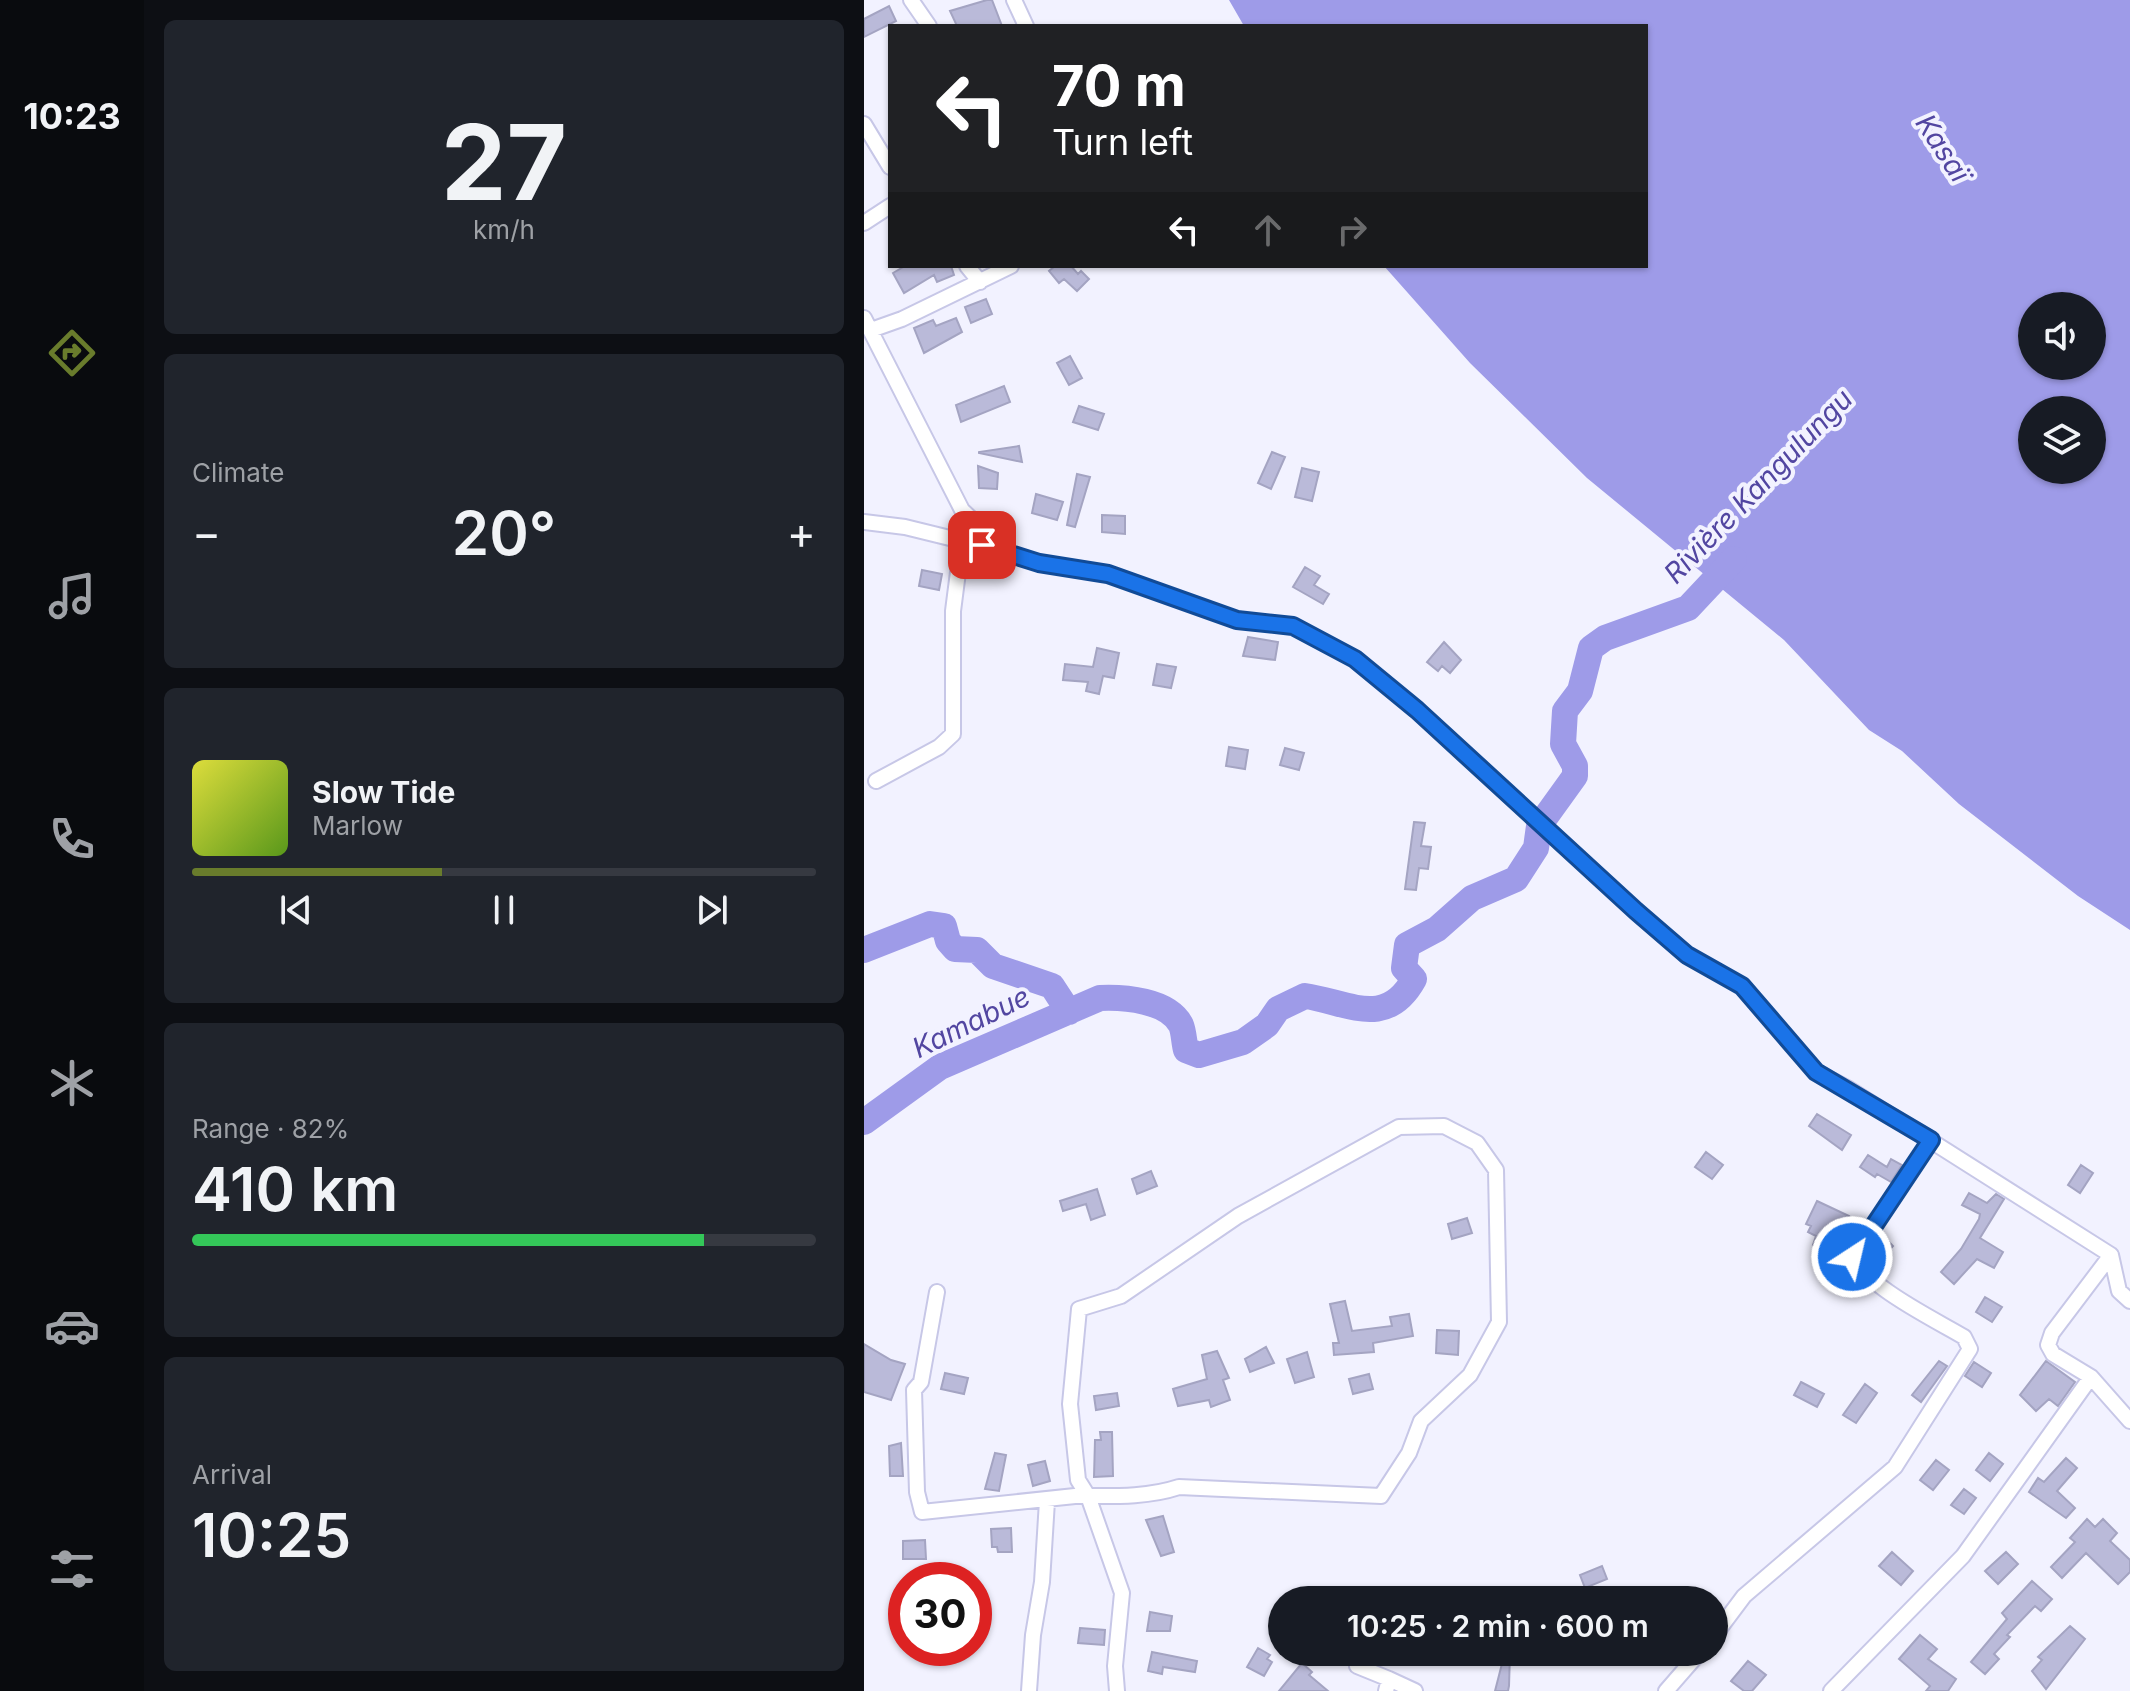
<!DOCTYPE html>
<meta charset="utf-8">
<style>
body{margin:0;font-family:Inter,sans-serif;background:#20242c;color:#f1f3f6;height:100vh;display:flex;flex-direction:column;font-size:30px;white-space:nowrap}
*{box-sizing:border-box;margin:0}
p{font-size:26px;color:#9ea1a6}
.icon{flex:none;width:44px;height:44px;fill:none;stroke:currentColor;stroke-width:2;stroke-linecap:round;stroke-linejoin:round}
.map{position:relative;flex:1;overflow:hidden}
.panel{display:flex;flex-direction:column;gap:20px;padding:20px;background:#0d0f14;width:720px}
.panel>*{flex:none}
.guide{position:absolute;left:24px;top:24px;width:760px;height:244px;border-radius:0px;box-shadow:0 2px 6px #0004;background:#202124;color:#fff;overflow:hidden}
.tools{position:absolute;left:1154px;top:292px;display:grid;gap:16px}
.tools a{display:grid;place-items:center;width:88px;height:88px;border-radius:50%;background:#171b24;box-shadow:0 2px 6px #0004;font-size:40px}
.speed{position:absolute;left:24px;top:1562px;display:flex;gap:16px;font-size:40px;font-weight:700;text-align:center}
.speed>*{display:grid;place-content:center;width:104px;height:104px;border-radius:50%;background:#171b24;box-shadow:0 2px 6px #0004;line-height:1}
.speed .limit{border:12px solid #d22;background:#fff;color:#111}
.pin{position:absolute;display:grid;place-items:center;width:68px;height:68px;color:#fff;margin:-34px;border-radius:16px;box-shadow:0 4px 12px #0006}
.me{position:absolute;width:88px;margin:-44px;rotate:35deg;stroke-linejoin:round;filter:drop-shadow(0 0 6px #0008)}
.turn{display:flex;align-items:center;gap:28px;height:168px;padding:0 32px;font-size:36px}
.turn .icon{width:104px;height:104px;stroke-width:2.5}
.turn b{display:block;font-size:56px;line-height:68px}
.lanes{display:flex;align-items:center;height:76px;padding:0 32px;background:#0003;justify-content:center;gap:40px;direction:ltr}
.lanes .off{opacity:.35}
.big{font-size:60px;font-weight:600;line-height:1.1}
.panel .widget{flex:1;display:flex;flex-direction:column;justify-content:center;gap:12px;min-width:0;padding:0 28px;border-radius:12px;background:#20242c}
.panel .dial{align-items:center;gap:0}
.dial b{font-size:104px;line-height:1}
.song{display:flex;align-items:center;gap:24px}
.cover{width:96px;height:96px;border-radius:12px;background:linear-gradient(135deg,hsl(60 70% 55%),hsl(90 70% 35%))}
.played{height:8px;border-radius:4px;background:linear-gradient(90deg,#697c2c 40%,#363941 40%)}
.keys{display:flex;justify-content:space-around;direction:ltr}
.heat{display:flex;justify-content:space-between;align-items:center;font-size:44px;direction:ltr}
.charge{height:12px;border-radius:6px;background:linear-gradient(90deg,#34c759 82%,#363941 0)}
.trip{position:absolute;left:404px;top:1586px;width:460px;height:80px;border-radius:40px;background:#171b24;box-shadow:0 2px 6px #0004;font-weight:600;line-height:80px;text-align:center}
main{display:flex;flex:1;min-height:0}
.dock{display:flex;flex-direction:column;width:144px;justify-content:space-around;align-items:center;background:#090b0e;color:#9ea1a6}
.dock .icon{width:56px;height:56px}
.dock .active{color:#697c2c}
.dock b{font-size:36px;color:#f1f3f6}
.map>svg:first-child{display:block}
</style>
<main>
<nav class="dock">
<b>10:23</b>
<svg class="icon active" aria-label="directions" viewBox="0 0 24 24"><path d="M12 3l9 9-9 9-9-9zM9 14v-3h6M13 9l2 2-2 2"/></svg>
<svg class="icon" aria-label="music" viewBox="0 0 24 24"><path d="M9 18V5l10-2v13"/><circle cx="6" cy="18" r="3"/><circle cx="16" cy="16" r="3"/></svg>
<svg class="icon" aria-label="phone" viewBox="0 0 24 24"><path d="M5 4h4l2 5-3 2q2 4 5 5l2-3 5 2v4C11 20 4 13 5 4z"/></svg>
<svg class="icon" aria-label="climate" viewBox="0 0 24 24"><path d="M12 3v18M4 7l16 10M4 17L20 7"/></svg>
<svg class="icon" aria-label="car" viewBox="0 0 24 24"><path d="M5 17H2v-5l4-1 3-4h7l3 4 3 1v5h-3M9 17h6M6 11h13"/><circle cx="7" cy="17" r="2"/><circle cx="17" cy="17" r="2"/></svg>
<svg class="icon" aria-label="filters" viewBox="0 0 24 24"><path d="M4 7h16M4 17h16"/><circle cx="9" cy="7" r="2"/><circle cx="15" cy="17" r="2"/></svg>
</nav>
<section class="panel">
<div class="widget dial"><b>27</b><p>km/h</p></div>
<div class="widget"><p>Climate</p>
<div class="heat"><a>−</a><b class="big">20°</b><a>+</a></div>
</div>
<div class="widget">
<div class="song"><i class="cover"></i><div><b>Slow Tide</b><p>Marlow</p></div></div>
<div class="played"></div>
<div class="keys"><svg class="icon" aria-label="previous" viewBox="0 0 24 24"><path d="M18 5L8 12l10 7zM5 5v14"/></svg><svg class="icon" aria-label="pause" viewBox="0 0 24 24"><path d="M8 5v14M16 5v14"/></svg><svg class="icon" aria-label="next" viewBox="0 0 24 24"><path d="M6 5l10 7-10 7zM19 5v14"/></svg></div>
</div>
<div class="widget"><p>Range · 82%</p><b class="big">410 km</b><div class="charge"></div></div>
<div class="widget"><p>Arrival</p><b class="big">10:25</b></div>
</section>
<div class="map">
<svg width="1266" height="1691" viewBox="0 0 1266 1691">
<rect width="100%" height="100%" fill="#f2f2ff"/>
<!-- water -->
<path fill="#9e9be8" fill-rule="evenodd" d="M 365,0 L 1266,0 L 1266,930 L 1214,896 L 1095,804 L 1038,751 L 1005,730 L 920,640 L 723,478 L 606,363 L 520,266 L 782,266 L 782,26 L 380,26 ZM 1168,306 L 1228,306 L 1228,366 L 1168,366 ZM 1168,410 L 1228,410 L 1228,470 L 1168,470 Z"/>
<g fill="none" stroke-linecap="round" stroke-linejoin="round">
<!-- river -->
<path stroke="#9e9be8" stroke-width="26" d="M 0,950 L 66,924 L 80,926 L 84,941 L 91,949 L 113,950 L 129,966 L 188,986 L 205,1012
M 0,1122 L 76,1067 L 236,998 C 260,997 304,1000 317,1025 C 320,1032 320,1043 322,1050 L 335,1055 L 379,1042 L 403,1025 L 414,1009 L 441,996 C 483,1002 522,1030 550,979 L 540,968 L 543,945 L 573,929 L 608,898 L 652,879 L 672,848 L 675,826 L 711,776 L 711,766 L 699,744 L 701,711 L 716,691 L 727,648 L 741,638 L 824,608 L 870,559"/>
</g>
<!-- building -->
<path fill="#babad9" stroke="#a4a4c2" stroke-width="2" d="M 123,0 L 128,0 L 138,26 L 93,26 L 86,11 Z
M 25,6 L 32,21 L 0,37 L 0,19 Z
M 41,266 L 87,266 L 90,275 L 73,282 L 70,275 L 40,293 L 29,273 Z
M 191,266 L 207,266 L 214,274 L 217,271 L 225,279 L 213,291 L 200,279 L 195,283 L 185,271 Z
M 122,299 L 128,314 L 107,323 L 101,307 Z
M 92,318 L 98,332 L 60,353 L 50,328 L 69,320 L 72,326 Z
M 206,356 L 218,378 L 205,385 L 193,363 Z
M 140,386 L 146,402 L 97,422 L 92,405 Z
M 215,406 L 240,414 L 234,430 L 209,422 Z
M 155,446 L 158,462 L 115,453 L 115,452 Z
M 408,452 L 421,457 L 407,489 L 394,483 Z
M 114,466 L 134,473 L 133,489 L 115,488 Z
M 438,468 L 455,472 L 448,501 L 431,497 Z
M 213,474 L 226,477 L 211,527 L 203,525 Z
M 172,494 L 199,502 L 193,520 L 168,513 Z
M 238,515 L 261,516 L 261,534 L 238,532 Z
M 441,567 L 456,576 L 450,585 L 465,594 L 459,604 L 429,587 Z
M 58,570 L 78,574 L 75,590 L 55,586 Z
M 384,637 L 414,642 L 411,660 L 379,656 Z
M 580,642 L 597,660 L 586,673 L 578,666 L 574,671 L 563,662 Z
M 233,648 L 255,653 L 250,678 L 239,676 L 235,694 L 222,691 L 224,682 L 199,680 L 201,664 L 229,667 Z
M 293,664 L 312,667 L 307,688 L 289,685 Z
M 365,747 L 384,750 L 381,769 L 362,766 Z
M 421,748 L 440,753 L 435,770 L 416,765 Z
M 550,822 L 561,823 L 557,846 L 567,847 L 564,869 L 555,868 L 552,890 L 541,889 Z
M 953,1114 L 987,1135 L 978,1150 L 945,1126 Z
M 842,1152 L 859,1165 L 848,1179 L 831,1167 Z
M 1004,1155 L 1023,1167 L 1027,1159 L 1038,1165 L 1027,1182 L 1013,1174 L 1011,1177 L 996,1167 Z
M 1217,1165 L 1229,1173 L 1216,1193 L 1204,1185 Z
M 287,1171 L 293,1186 L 273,1194 L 268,1179 Z
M 233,1189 L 241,1215 L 227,1220 L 222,1204 L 199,1211 L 196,1201 Z
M 1105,1193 L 1123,1203 L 1132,1194 L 1140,1199 L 1116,1238 L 1139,1252 L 1130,1268 L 1113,1259 L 1090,1284 L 1077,1272 L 1097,1249 L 1115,1219 L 1116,1214 L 1098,1205 Z
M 953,1201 L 985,1216 L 967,1253 L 949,1245 L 952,1236 L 944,1232 L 947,1226 L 942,1224 Z
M 603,1218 L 608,1233 L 588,1239 L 584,1224 Z
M 1017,1234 L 1029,1246 L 1016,1261 L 1004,1250 Z
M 1121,1297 L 1138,1307 L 1128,1322 L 1112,1312 Z
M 481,1301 L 488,1331 L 528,1326 L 526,1317 L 545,1314 L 549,1336 L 509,1343 L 510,1352 L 470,1355 L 469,1343 L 475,1343 L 466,1304 Z
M 573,1330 L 595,1331 L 594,1355 L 572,1353 Z
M 0,1344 L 27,1360 L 41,1364 L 27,1400 L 0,1392 Z
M 402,1347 L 410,1363 L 386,1372 L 381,1359 Z
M 353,1351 L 365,1378 L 359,1380 L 366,1400 L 347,1407 L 345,1400 L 314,1406 L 309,1389 L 343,1379 L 338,1355 Z
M 443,1352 L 450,1377 L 431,1383 L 423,1359 Z
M 1075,1361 L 1083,1366 L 1057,1402 L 1048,1395 Z
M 1182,1361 L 1211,1382 L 1194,1406 L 1185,1399 L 1172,1411 L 1156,1395 Z
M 1110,1362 L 1127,1373 L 1118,1387 L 1101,1376 Z
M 81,1373 L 104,1378 L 100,1394 L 77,1389 Z
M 505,1374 L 509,1389 L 489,1394 L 485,1379 Z
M 937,1382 L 960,1394 L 953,1407 L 930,1395 Z
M 1001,1384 L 1013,1393 L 992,1423 L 979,1415 Z
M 253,1393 L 255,1406 L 232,1410 L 230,1396 Z
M 236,1432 L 248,1432 L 249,1476 L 230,1477 L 231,1440 L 237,1440 Z
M 37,1443 L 39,1476 L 26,1476 L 25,1446 Z
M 131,1453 L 142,1455 L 135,1491 L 121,1489 Z
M 1125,1453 L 1139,1464 L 1126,1481 L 1112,1470 Z
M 1202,1458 L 1213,1468 L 1193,1491 L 1211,1508 L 1202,1518 L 1165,1492 L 1174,1478 L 1180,1482 Z
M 1072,1460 L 1085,1470 L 1069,1490 L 1056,1480 Z
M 181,1461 L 186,1481 L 169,1486 L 164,1465 Z
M 1100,1489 L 1112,1498 L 1100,1514 L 1087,1505 Z
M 299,1516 L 310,1552 L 297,1556 L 282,1520 Z
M 1223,1519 L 1231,1527 L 1239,1519 L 1253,1533 L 1246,1541 L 1266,1560 L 1266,1572 L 1254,1584 L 1222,1553 L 1198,1578 L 1187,1567 L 1211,1542 L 1206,1538 Z
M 147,1528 L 148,1552 L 134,1552 L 133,1547 L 128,1547 L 127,1529 Z
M 61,1540 L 62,1559 L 39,1559 L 39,1541 Z
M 1028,1552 L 1049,1571 L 1037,1585 L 1015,1566 Z
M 1142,1552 L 1154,1564 L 1134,1584 L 1121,1571 Z
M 738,1566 L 743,1579 L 721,1588 L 716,1575 Z
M 1168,1581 L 1188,1599 L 1177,1611 L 1171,1606 L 1143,1635 L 1146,1637 L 1130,1654 L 1135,1659 L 1121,1674 L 1107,1662 L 1143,1619 L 1138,1613 Z
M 286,1612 L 308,1616 L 306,1631 L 283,1631 Z
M 1206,1626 L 1221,1639 L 1182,1689 L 1168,1671 L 1178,1660 L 1174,1657 Z
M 216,1628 L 241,1630 L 240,1645 L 214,1643 Z
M 1056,1635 L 1073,1649 L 1064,1659 L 1092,1679 L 1084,1691 L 1062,1691 L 1066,1686 L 1035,1659 Z
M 394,1648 L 406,1655 L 403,1659 L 408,1662 L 400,1676 L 383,1667 Z
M 288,1652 L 333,1661 L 331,1672 L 299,1667 L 298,1674 L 284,1671 Z
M 641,1652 L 646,1653 L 645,1686 L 644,1691 L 631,1691 Z
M 884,1661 L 902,1675 L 888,1691 L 880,1691 L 867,1681 Z
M 438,1663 L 448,1672 L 445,1675 L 464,1691 L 415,1691 Z"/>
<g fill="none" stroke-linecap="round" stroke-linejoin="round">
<defs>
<path id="minor" d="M 47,0 L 65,26
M 150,0 L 162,26
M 0,124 L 26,167
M 0,223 L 26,206
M 103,266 L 116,282
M 0,318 L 98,510 L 120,531
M 7,330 L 38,319 L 147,266
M 0,522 L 41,527 L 98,541 L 120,531
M 120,531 L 118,545 L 175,563 L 244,574 L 373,620 L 429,626 L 491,659 L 553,710 L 772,911 L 823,955 L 878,986 L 952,1072 L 985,1089 L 1247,1255 L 1255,1291 L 1266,1301
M 12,781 L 75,747 L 89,734 L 89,611 L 98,541
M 1247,1255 L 1188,1333 L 1184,1345 L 1189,1354 L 1227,1377 L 1266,1421
M 73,1292 L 57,1382 L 50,1390 L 53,1492 L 58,1512 L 211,1496 C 246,1496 282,1498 315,1487 L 517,1496 L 545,1453 L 557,1421 L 606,1375 L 635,1322 L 632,1170 L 613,1143 L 580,1126 L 535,1127 L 374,1216 L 257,1296 L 215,1309 L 206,1404 L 214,1480 L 224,1496 L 258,1593 L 251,1666 L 253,1691
M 850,1636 L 880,1596 L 1031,1467 L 1106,1349 L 1100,1337 C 1074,1321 987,1280 988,1248 L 999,1242 L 1067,1140
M 493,1666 L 525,1679 L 522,1691
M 525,1679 L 551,1691
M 165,1691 L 169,1635 L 178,1582 L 183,1501
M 802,1691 L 836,1652
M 967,1691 L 1099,1556 L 1227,1377"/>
</defs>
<!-- minor casing -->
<use href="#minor" stroke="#c7c7e7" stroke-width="18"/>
<!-- minor -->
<use href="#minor" stroke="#fff" stroke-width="14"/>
</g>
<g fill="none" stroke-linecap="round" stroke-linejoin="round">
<defs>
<path id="route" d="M 118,545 L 175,563 L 244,574 L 373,620 L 429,626 L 491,659 L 553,710 L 772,911 L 823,955 L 878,986 L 952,1072 L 1067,1140 L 999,1242 L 988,1248 L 988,1257"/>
</defs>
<!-- route casing -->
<use href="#route" stroke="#114b97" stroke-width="20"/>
<!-- route -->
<use href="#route" stroke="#1a73e8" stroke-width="14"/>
</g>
<g text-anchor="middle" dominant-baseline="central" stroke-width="8" stroke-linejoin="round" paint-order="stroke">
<!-- water labels -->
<g font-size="28" font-style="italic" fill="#5246a1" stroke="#f2f2ff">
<text transform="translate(1079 148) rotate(57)">Kasaï</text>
<text transform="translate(894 486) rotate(-46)">Rivière Kangulungu</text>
<text transform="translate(107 1022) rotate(-26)">Kamabue</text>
</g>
</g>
</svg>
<div class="tools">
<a><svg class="icon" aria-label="sound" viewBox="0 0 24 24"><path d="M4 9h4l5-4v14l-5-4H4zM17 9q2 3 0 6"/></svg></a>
<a><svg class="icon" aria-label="layers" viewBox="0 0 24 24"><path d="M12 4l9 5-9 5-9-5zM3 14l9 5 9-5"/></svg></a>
</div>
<div class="speed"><div class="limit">30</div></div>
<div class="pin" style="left:118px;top:545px;background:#d93025"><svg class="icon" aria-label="arrive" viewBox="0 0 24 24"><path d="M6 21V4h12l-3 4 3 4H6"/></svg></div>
<svg class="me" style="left:988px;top:1257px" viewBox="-20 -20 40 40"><circle r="17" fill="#1a73e8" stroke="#fff" stroke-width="3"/><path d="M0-11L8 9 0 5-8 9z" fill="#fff"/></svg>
<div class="trip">10:25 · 2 min · 600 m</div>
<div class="guide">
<div class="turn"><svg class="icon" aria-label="left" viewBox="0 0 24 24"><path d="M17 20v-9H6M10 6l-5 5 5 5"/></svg><div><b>70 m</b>Turn left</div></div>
<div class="lanes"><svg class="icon" aria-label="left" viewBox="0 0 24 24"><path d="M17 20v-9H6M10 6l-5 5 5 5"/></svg><svg class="icon off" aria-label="ahead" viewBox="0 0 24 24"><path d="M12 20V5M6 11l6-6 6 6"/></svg><svg class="icon off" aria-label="right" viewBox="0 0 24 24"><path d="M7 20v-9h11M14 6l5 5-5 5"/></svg></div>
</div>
</div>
</main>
